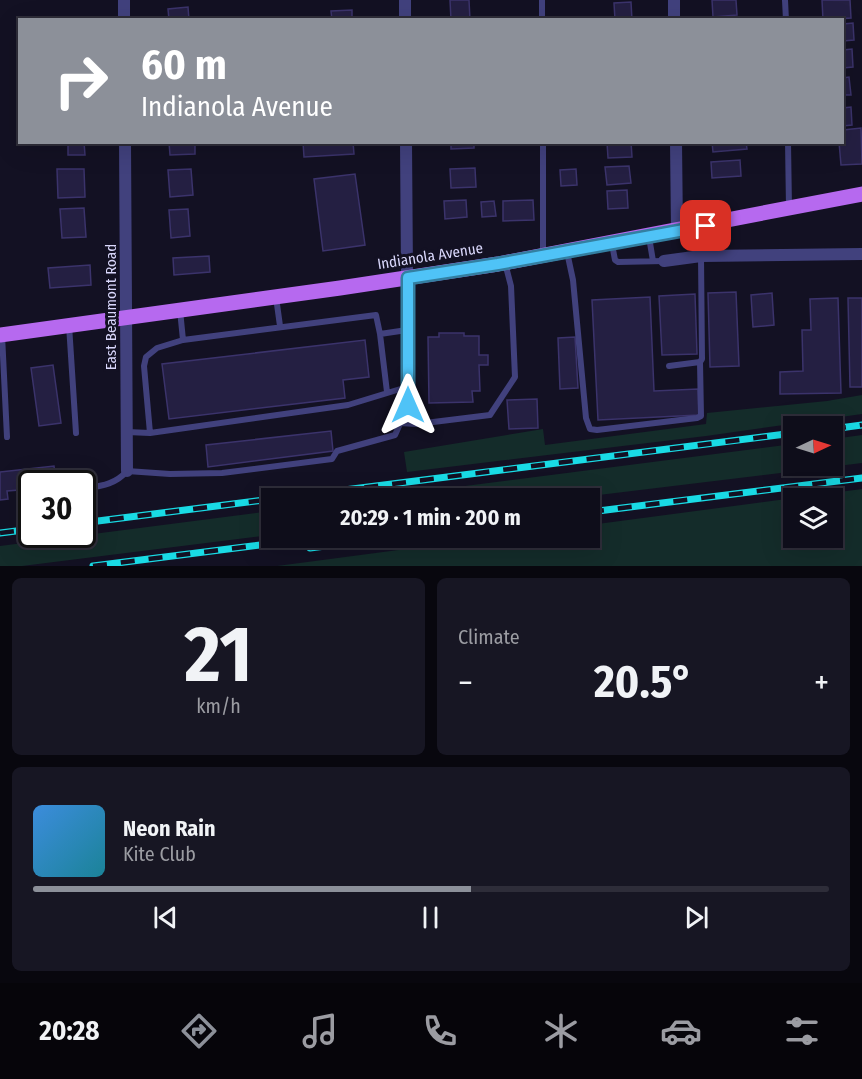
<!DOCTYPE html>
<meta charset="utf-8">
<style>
body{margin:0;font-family:"Fira Sans Condensed",sans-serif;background:#171623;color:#f1f3f6;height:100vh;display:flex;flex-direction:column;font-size:22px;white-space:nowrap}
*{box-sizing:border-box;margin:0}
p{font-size:20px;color:#9b9ca2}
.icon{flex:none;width:33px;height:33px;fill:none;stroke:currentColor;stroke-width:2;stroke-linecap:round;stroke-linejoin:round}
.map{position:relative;height:566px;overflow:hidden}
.sheet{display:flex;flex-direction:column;gap:12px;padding:12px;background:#08070e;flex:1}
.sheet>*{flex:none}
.top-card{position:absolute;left:18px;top:18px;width:826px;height:126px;border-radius:0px;box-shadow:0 6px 24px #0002,0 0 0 2px #2e2d39;background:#8c9099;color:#fff;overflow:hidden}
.needle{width:39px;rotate:86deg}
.buttons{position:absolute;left:783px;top:416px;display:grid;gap:12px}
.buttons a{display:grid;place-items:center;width:60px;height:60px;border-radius:0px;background:#0e0d1a;box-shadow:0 6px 24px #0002,0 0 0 2px #2e2d39;font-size:30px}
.speed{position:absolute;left:18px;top:470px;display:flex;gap:12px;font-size:30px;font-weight:700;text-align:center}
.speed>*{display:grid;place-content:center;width:78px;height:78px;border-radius:50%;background:#0e0d1a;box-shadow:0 6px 24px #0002,0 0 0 2px #2e2d39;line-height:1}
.speed .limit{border:3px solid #111;border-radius:9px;background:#fff;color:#111}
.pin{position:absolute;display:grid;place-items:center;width:51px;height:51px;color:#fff;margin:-26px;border-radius:12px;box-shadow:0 3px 9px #0006}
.me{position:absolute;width:66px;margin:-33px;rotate:0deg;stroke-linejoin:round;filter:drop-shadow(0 0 4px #0008)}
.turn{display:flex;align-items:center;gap:21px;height:126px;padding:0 24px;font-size:27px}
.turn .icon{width:78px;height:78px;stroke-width:2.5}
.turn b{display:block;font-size:42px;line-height:51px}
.big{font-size:45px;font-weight:700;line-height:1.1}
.sheet .card{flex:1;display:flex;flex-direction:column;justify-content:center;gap:9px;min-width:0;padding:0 21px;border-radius:9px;background:#171623}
.sheet .dial{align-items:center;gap:0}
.dial b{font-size:78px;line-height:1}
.song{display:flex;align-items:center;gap:18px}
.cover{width:72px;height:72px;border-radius:9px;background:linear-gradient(135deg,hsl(210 70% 55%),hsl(190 70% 35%))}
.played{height:6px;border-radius:3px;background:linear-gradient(90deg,#8c9099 55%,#2e2d39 55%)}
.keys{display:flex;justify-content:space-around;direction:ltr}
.heat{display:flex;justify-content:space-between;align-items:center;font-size:33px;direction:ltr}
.sheet .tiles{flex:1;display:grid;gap:12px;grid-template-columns:1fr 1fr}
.card:last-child{grid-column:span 2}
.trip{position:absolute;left:261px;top:488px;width:339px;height:60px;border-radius:0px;background:#0e0d1a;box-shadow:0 6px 24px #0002,0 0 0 2px #2e2d39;font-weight:700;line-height:60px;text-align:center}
.tab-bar{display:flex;height:96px;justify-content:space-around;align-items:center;background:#06050a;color:#9b9ca2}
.tab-bar .icon{width:42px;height:42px}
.tab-bar .current{color:#8c9099}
.tab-bar b{font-size:27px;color:#f1f3f6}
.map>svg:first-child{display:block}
</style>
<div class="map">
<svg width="862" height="566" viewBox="0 0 862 566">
<rect width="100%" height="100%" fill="#131123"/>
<!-- green -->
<path fill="#142c2a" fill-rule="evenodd" d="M 862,395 L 862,414 L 706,436 L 407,472 L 404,452 L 543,429 L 545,445 L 706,424 L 707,413 L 827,401 Z
M 862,435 L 862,463 L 574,498 L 371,498 L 793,444 L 794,465 L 832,465 L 833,439 Z
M 862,489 L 862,566 L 277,566 L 497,537 L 590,537 L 590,525 ZM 794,498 L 832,498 L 832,537 L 794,537 Z
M 271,511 L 271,535 L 22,566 L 0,566 L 0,546 Z"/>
<!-- building -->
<path fill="#241f42" stroke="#3b336b" stroke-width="1.5" d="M 450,0 L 469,0 L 470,20 L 451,20 Z
M 712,0 L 736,0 L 737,15 L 713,17 Z
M 822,0 L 850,0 L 851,18 L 823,20 Z
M 631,2 L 632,20 L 615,20 L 614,3 Z
M 188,7 L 189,20 L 169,20 L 168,9 Z
M 352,10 L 352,20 L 332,20 L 331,11 Z
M 853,23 L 854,40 L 843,41 L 843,24 Z
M 852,49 L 853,67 L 843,68 L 843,50 Z
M 849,77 L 851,95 L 843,95 L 843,78 Z
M 851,107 L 852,125 L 843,126 L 843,108 Z
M 861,128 L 862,164 L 841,165 L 839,142 L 843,142 L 843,130 Z
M 49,142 L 84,142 L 85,155 L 68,155 L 68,143 L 49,144 Z
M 169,142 L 195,142 L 195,154 L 170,155 Z
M 303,142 L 353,142 L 354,154 L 304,157 Z
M 451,142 L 474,142 L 474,148 L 451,149 Z
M 607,142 L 631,142 L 632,157 L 608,158 Z
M 712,142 L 746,142 L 747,149 L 713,152 Z
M 740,160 L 741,176 L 712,178 L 711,162 Z
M 629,166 L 631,183 L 607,185 L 605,167 Z
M 475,168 L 476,187 L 451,188 L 450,169 Z
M 57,169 L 84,169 L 85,197 L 58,198 Z
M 191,169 L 193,195 L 170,197 L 168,170 Z
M 576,169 L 577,185 L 561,186 L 560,170 Z
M 355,174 L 365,245 L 323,251 L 314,179 Z
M 627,190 L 628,208 L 608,209 L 607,191 Z
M 466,200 L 467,217 L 445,219 L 444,201 Z
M 533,200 L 534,220 L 503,221 L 503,201 Z
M 494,201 L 496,216 L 482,217 L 481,202 Z
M 84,208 L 86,237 L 62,238 L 60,209 Z
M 188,209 L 190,236 L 171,238 L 169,210 Z
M 209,256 L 210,272 L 174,275 L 173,258 Z
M 90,265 L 91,285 L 50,288 L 48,268 Z
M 736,292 L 739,366 L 710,367 L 708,293 Z
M 772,293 L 774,325 L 753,327 L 751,295 Z
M 695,294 L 697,354 L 662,355 L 659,296 Z
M 650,297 L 654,391 L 698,389 L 699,415 L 598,420 L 592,300 Z
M 838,298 L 841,393 L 780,394 L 780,372 L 803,371 L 802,330 L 811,330 L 810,299 Z
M 848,298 L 862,298 L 862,387 L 850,387 Z
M 439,333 L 464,333 L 464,336 L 479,336 L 479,355 L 488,355 L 488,365 L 479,365 L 480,391 L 472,391 L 473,402 L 429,403 L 428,337 L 439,337 Z
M 575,337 L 578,388 L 560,389 L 558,338 Z
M 365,340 L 369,377 L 343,380 L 345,398 L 169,419 L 162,364 Z
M 53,365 L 61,423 L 39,426 L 31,368 Z
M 537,399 L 538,428 L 509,429 L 507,400 Z
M 331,431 L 333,451 L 208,467 L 206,445 Z
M 54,466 L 56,483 L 32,483 L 32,489 L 7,491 L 8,499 L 0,500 L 0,472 Z"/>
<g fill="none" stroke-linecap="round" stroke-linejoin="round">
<!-- service -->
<path stroke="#41417d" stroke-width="6" d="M 542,0 L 542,20
M 785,0 L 786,20
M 543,142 L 543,256
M 788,142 L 789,208
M 649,237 L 653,261
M 612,244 L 615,260 L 618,262 L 664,261
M 567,252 L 573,280 L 586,418 L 590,429 L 597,430 L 697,418 L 701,416 L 700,362
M 276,297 L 280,326
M 180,310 L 183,340
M 69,325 L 76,433
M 380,334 L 387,392
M 2,335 L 7,437
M 669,366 L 700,362 L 702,359 L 701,256
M 400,423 L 417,424 L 490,415 L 515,377 L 511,286 L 505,263
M 127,432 L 150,433 L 348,405 L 407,387
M 150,433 L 144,366 L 146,357 L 157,348 L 183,340 L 376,315 L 380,334 L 407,330
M 82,489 C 100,486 115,485 127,471 L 170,474 L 222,473 L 332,459 L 337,451 L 395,435 L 408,406
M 27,498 L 32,497"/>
<!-- minor -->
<path stroke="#41417d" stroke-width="12" d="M 124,0 L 124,20
M 405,0 L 405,20
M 674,0 L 674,20
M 125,142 L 127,471
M 406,142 L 408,406
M 676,142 L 677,231
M 697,227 L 701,256 L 862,254
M 664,261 L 701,256"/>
<!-- primary -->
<path stroke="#b669ef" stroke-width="15" d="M 0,335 L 340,288 L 498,264 L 862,194"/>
<defs>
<path id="rail" d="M 832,429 L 862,425
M 281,498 L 794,433
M 590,512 L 862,478
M 82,523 L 272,499
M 0,533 L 32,529
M 310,548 L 394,537
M 93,566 L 324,537"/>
</defs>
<!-- rail casing -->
<use href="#rail" stroke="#19dbe5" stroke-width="7"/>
<!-- rail -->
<use href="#rail" stroke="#131123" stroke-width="4.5" stroke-dasharray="14" stroke-linecap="butt"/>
</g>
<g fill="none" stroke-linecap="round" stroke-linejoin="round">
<defs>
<path id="route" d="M 408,405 L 408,278 L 498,264 L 706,226"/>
</defs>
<!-- route casing -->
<use href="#route" stroke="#337fa1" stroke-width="15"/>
<!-- route -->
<use href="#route" stroke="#4fc3f7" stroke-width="10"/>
</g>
<g text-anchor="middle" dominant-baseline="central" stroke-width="6" stroke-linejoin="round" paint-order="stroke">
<!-- street labels -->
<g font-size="15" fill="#d9d7fb" stroke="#131123">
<text transform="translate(430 256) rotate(-9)">Indianola Avenue</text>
<text transform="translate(111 307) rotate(-90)">East Beaumont Road</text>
</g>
</g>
</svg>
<div class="buttons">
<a><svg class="needle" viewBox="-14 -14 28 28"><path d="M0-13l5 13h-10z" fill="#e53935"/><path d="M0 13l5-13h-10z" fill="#9b9ca2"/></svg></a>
<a><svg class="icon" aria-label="layers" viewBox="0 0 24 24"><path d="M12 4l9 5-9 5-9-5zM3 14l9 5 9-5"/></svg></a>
</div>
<div class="speed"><div class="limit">30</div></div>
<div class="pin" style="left:706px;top:226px;background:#d93025"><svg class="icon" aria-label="arrive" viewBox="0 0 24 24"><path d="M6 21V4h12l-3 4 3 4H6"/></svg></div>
<svg class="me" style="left:408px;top:405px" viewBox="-20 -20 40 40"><path d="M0-17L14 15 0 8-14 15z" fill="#4fc3f7" stroke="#fff" stroke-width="4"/></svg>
<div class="trip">20:29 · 1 min · 200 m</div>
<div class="top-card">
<div class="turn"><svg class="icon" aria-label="right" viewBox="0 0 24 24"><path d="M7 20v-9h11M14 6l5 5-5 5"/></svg><div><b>60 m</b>Indianola Avenue</div></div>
</div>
</div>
<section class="sheet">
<div class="tiles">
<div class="card dial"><b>21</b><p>km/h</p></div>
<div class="card"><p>Climate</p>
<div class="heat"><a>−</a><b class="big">20.5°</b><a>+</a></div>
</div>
<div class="card">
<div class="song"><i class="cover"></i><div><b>Neon Rain</b><p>Kite Club</p></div></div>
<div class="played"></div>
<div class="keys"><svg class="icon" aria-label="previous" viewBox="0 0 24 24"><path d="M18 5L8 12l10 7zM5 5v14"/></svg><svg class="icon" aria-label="pause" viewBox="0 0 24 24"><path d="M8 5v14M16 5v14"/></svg><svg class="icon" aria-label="next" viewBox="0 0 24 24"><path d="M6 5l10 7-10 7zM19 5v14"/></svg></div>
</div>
</div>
</section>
<nav class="tab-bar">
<b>20:28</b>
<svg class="icon current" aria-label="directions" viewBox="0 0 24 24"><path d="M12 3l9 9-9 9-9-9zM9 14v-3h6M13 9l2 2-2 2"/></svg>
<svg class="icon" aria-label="music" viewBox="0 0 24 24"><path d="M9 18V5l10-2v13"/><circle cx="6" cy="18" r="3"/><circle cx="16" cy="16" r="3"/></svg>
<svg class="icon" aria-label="phone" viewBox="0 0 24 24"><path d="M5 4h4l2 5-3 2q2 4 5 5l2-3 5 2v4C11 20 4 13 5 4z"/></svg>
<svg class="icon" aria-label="climate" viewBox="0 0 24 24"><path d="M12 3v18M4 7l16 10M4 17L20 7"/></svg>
<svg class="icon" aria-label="car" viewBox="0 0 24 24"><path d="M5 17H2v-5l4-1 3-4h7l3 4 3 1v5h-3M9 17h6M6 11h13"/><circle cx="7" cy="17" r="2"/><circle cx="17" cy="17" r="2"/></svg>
<svg class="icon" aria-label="filters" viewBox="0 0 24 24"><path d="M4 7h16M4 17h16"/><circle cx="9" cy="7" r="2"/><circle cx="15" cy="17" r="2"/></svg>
</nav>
